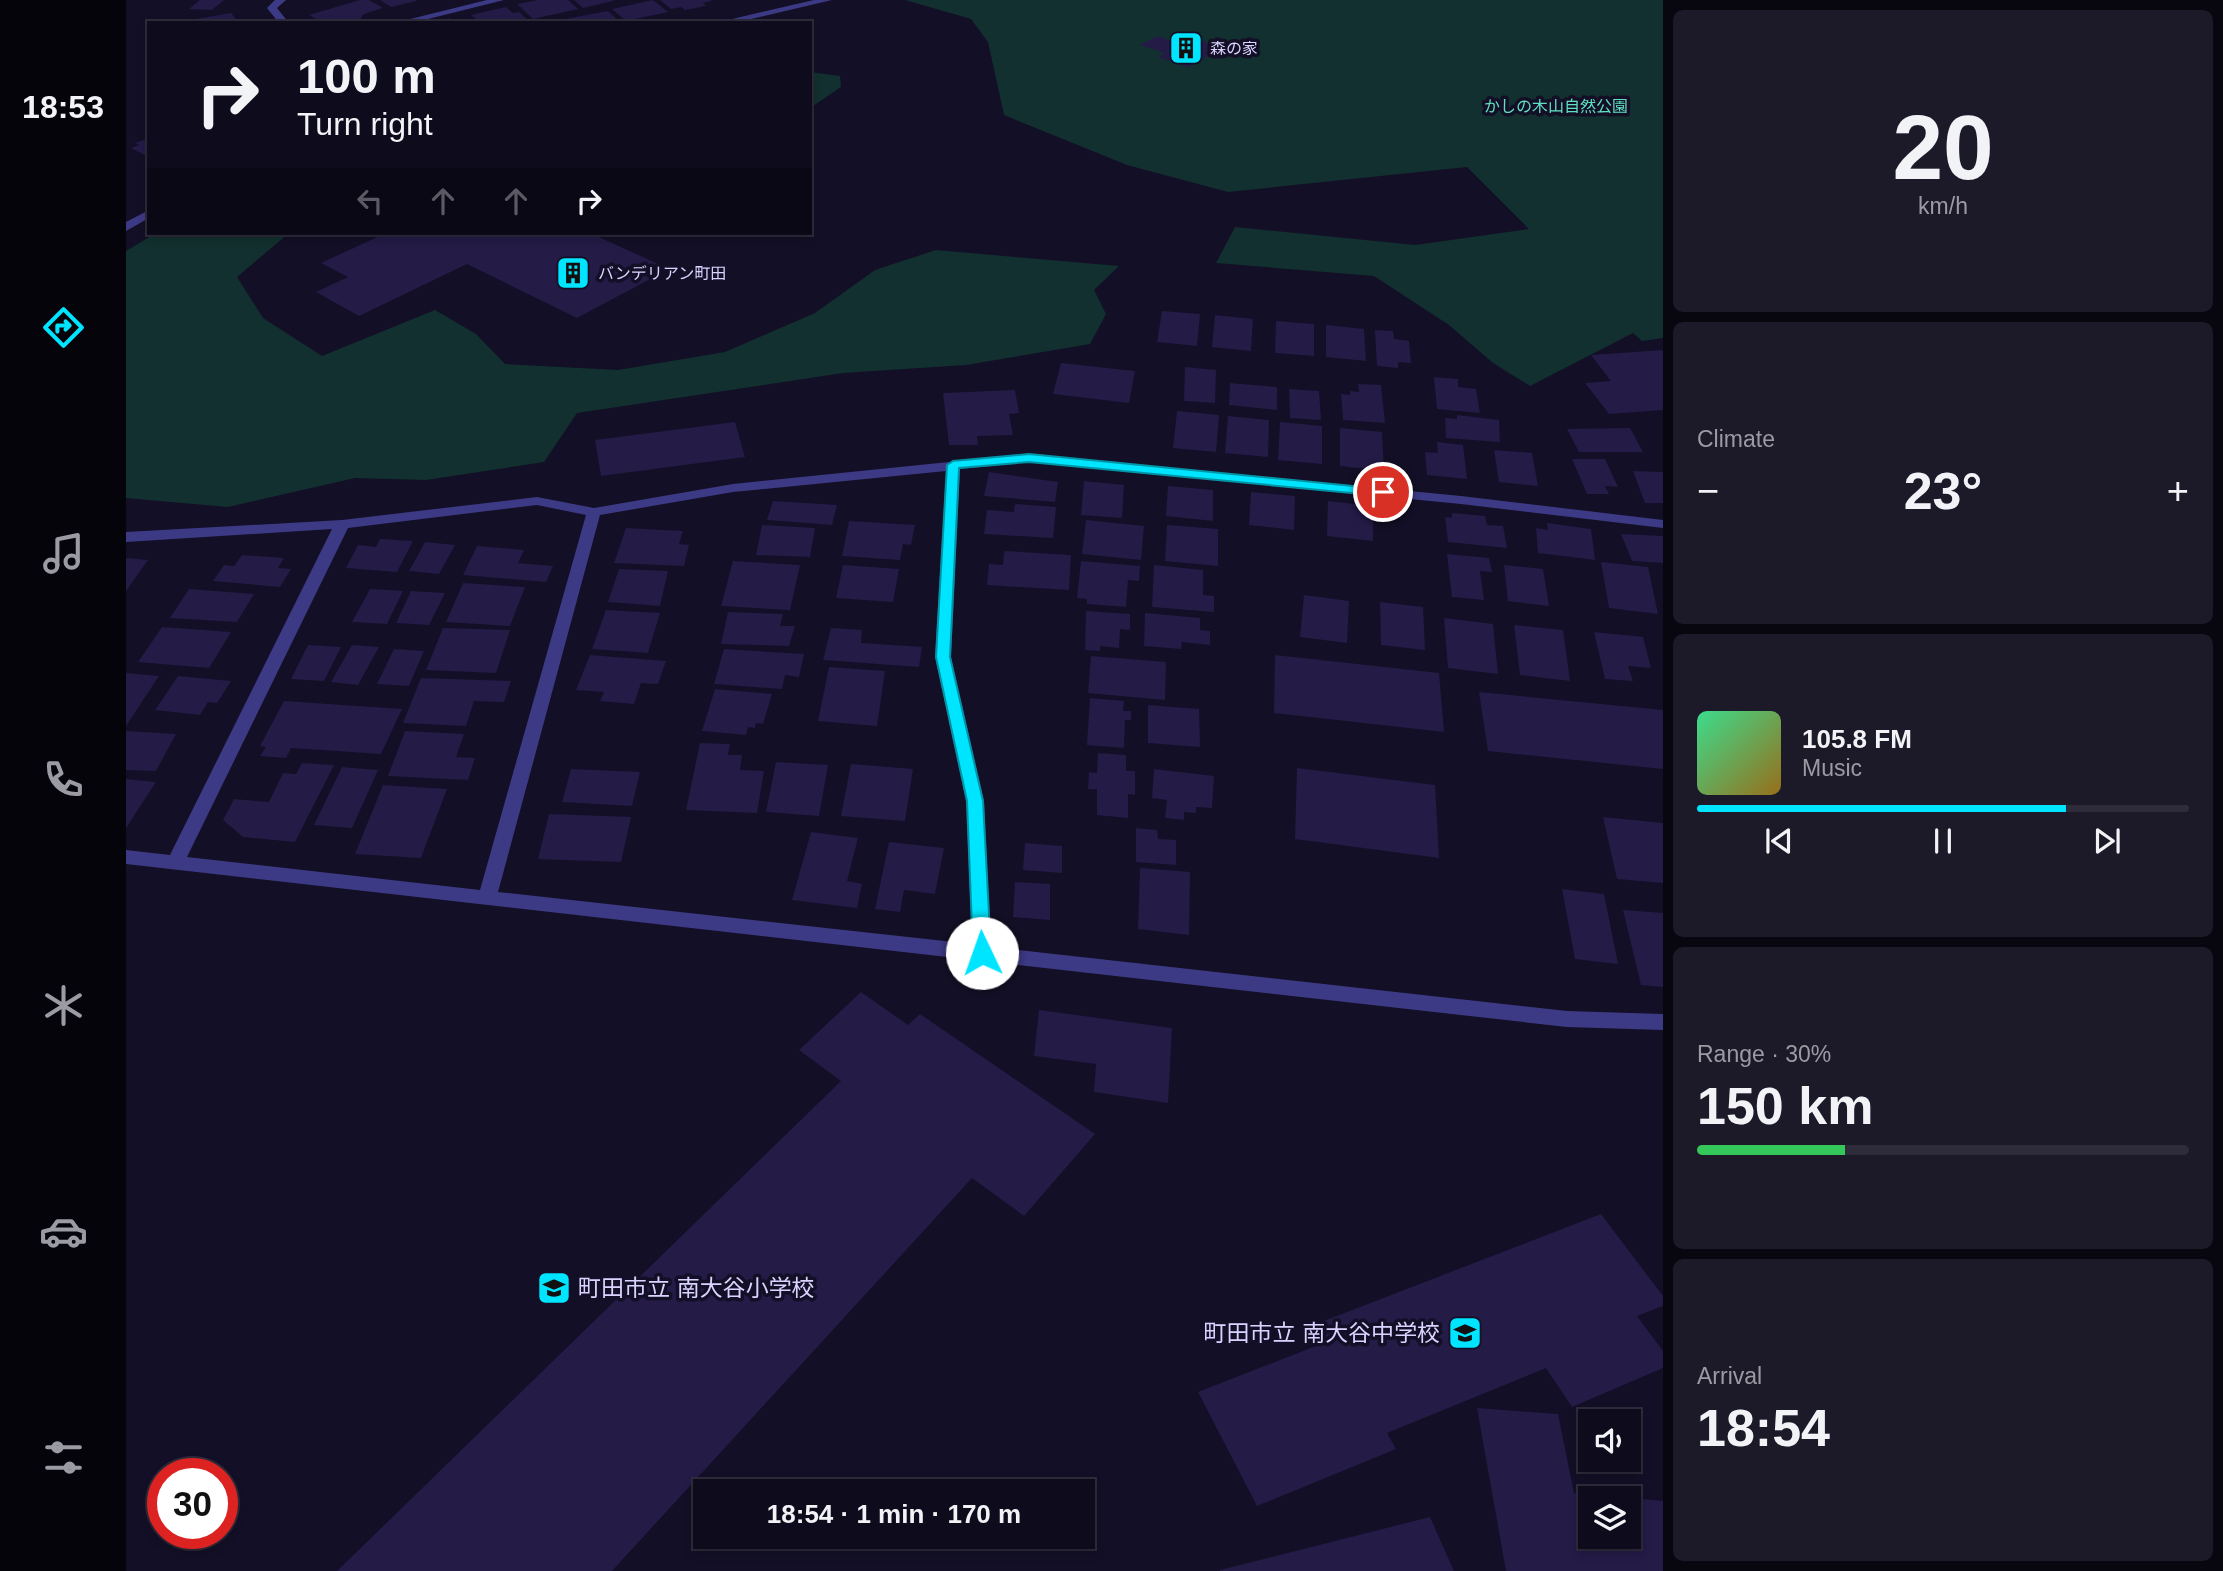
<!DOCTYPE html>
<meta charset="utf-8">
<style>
body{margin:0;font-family:Arial,"Noto Sans JP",sans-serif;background:#1c1929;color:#f1f3f6;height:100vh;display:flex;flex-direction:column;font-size:26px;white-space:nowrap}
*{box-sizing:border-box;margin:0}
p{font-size:23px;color:#9b9ba3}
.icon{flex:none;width:38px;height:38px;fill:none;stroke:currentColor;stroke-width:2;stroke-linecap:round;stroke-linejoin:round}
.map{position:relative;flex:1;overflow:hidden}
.side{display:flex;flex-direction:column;gap:10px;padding:10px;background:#08060f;width:560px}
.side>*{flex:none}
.banner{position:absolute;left:21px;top:21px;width:665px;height:214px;border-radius:0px;box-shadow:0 4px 10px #0003,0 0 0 2px #2e2b3b;background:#0e0b1c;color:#f1f3f6;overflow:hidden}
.controls{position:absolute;left:1452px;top:1409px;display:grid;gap:14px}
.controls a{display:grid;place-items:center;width:63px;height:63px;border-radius:0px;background:#0e0b1c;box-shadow:0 4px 10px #0003,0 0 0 2px #2e2b3b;font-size:35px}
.speed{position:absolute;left:21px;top:1458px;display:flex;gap:14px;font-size:35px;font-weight:700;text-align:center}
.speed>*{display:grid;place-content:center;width:91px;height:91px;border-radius:50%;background:#0e0b1c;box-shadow:0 4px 10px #0003,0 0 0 2px #2e2b3b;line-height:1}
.speed .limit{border:10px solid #d22;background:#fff;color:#111}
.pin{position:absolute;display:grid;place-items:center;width:60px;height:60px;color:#fff;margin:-30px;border:4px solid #fff;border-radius:50%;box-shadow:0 2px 7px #0007}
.me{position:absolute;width:77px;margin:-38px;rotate:357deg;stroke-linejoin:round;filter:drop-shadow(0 0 5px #0008)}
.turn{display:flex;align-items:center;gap:24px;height:147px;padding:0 35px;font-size:32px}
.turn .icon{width:91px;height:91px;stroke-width:2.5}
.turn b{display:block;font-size:49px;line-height:60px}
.lanes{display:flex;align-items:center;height:66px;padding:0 35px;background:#0003;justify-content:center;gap:35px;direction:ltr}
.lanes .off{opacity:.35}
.big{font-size:52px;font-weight:700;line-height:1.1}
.side .card{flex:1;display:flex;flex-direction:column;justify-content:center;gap:10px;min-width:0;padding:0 24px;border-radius:10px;background:#1c1929}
.side .dial{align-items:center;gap:0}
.dial b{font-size:91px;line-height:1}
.song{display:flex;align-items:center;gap:21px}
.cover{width:84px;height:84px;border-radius:10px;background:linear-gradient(135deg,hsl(150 70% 55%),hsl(40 70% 35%))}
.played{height:7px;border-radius:4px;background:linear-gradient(90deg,#00e5ff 75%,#2e2b3b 75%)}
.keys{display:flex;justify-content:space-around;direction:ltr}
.heat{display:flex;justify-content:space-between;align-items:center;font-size:38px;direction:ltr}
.charge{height:10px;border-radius:5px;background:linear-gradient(90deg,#34c759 30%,#2e2b3b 0)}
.trip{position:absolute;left:567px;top:1479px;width:402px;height:70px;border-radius:0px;background:#0e0b1c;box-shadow:0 4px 10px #0003,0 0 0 2px #2e2b3b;font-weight:700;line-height:70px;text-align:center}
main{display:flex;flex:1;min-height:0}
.menu{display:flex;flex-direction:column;width:126px;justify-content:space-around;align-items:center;background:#06040b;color:#9b9ba3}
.menu .icon{width:49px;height:49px}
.menu .active{color:#00e5ff}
.menu b{font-size:32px;color:#f1f3f6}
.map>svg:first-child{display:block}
</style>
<main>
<nav class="menu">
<b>18:53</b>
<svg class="icon active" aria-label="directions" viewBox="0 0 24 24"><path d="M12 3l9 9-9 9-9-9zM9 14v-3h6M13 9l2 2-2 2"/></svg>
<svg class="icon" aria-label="music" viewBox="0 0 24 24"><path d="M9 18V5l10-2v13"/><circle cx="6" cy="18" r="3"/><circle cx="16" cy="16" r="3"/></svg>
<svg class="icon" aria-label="phone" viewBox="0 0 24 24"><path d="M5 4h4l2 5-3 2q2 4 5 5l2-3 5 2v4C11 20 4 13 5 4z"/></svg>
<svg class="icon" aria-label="climate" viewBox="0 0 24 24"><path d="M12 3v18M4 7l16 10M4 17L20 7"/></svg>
<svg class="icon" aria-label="car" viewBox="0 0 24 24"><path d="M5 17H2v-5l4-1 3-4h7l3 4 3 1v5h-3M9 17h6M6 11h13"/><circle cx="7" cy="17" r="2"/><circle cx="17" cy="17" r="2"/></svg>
<svg class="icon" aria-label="filters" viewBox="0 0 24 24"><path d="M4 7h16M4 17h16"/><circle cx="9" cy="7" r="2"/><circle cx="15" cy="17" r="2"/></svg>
</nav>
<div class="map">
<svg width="1537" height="1571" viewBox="0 0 1537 1571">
<rect width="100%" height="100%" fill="#130f26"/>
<!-- green -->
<path fill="#12302f" d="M 779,0 L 1537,0 L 1537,338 L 1516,341 L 1507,333 L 1404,386 L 1367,363 L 1323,325 L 1248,276 L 1090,263 L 1109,227 L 1289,245 L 1403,229 L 1341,167 L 1102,192 L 1001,165 L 878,115 L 862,42 L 845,19 Z
M 684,72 L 714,76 L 715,87 L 684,108 Z
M 30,233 L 163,233 L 111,277 L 137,318 L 196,356 L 309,310 L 350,334 L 379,364 L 492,370 L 599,352 L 689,313 L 749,270 L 810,250 L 993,266 L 968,290 L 980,314 L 964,344 L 840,365 L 717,373 L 451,413 L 418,462 L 300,480 L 229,478 L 102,507 L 0,498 L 0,251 Z"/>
<!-- building -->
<path fill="#241b47" d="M 74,0 L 98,0 L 86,10 L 63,9 Z
M 234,0 L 243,0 L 257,8 L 238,14 L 232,22 L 187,23 L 190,19 L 183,15 Z
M 254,0 L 290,0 L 290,1 L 265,7 Z
M 412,0 L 442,0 L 452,9 L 407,19 L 391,4 Z
M 448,0 L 487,0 L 487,1 L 457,8 Z
M 527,0 L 542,12 L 500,21 L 486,9 Z
M 534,0 L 585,0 L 585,1 L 577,3 L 580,6 L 559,10 L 555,7 L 545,9 Z
M 380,7 L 387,13 L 393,12 L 401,19 L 384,23 L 354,23 L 345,15 Z
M 482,11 L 495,23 L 443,23 L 439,19 Z
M 105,13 L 113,23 L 65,23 L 64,20 Z
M 323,18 L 326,20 L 334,19 L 339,23 L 304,23 Z
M 1057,35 L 1107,51 L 1093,59 L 1084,55 L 1062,67 L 1032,57 L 1039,53 L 1014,45 L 1032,36 L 1046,41 Z
M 23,138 L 23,157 L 5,148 L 13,145 L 9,143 Z
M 260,233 L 464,233 L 543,269 L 451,318 L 341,264 L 233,316 L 190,292 L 222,277 L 195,263 Z
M 1036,311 L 1074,314 L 1071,346 L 1031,342 Z
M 1089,315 L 1127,319 L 1125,351 L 1086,347 Z
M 1150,321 L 1188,324 L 1188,356 L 1149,353 Z
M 1200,325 L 1238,329 L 1240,361 L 1200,357 Z
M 1249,330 L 1267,331 L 1268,339 L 1283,341 L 1285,363 L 1272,362 L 1272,368 L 1251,366 Z
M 1537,350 L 1537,410 L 1483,414 L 1459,383 L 1485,381 L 1465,355 Z
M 935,363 L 1009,371 L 1003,403 L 927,394 Z
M 1059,367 L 1090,370 L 1089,403 L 1058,401 Z
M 1308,377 L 1332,379 L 1332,387 L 1350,389 L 1354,413 L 1311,409 Z
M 1104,383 L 1151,387 L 1151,410 L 1103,405 Z
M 1232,384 L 1255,385 L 1259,423 L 1217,420 L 1215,394 L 1224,395 L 1224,391 L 1233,392 Z
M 1163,389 L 1193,391 L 1195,420 L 1164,418 Z
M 889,390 L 893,413 L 883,414 L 887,435 L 851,436 L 852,445 L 823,445 L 817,393 Z
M 1051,411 L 1093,415 L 1090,452 L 1047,448 Z
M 1331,415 L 1373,420 L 1374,442 L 1320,438 L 1319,418 L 1331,419 Z
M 1102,416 L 1143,420 L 1142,457 L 1099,453 Z
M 609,422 L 619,457 L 475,476 L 469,440 Z
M 1154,422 L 1196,426 L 1196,464 L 1152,460 Z
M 1214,428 L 1256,432 L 1258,471 L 1214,466 Z
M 1504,428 L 1517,452 L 1453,452 L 1441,429 Z
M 1311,442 L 1337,445 L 1341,479 L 1301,475 L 1299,452 L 1312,453 Z
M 1368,450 L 1406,453 L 1412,486 L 1373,482 Z
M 1446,459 L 1479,459 L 1492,487 L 1479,486 L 1483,494 L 1461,494 Z
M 1507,471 L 1537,472 L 1537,503 L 1519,503 Z
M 863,472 L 932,482 L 929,502 L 858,496 Z
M 958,481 L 998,485 L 996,518 L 955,515 Z
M 1042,486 L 1087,490 L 1087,521 L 1040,516 Z
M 1125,492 L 1169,496 L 1168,530 L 1123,525 Z
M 647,501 L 711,505 L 706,525 L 641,520 Z
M 1202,501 L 1247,506 L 1247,541 L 1201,536 Z
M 889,504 L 930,507 L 927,538 L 858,534 L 861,510 L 888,512 Z
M 1326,513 L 1359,516 L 1361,525 L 1377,526 L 1381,548 L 1322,542 L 1319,517 L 1326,518 Z
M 960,520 L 1018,526 L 1015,560 L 956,554 Z
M 723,521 L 789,525 L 785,545 L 777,544 L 774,560 L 716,556 Z
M 1421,523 L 1465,529 L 1469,560 L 1412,553 L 1410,528 L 1422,530 Z
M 636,525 L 689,528 L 684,557 L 630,555 Z
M 1041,525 L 1092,529 L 1092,566 L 1039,561 Z
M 500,528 L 557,531 L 553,544 L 563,545 L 558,566 L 488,563 Z
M 1495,534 L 1537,536 L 1537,563 L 1506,561 Z
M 254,539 L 287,541 L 271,572 L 220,568 L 232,545 L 250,547 Z
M 299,542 L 329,545 L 313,574 L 283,571 Z
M 351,546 L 398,550 L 392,563 L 427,566 L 420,582 L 337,575 Z
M 878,551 L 945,555 L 943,590 L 861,585 L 863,564 L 877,565 Z
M 1321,554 L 1363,558 L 1366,572 L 1354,571 L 1358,600 L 1326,597 Z
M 116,555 L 158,558 L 152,568 L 165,569 L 154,587 L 87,581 L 98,565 L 108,566 Z
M 0,558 L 22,560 L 0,591 Z
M 607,561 L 674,565 L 664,610 L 595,606 Z
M 955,561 L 1014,566 L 1013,581 L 1002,580 L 1000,607 L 961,604 L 961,599 L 951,598 Z
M 1475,562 L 1522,567 L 1532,614 L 1483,608 Z
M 717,565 L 773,569 L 767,602 L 710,598 Z
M 1028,565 L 1077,570 L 1077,595 L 1088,596 L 1088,612 L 1026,607 Z
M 1378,565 L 1417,569 L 1423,606 L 1382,601 Z
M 493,569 L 542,571 L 534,606 L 482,602 Z
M 337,583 L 399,587 L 384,626 L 320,622 Z
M 63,589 L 128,594 L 111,622 L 44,618 Z
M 244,589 L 277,591 L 261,624 L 226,622 Z
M 285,591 L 319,593 L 303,625 L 270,623 Z
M 1178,595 L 1223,601 L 1221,643 L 1174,637 Z
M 1254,602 L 1297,607 L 1299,650 L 1255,645 Z
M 480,610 L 534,613 L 522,653 L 466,649 Z
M 960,611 L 1004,614 L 1004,630 L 994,629 L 993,648 L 974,646 L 974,651 L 959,650 Z
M 602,612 L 657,614 L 654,626 L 669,626 L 663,646 L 595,644 Z
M 1019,613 L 1074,618 L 1074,630 L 1084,631 L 1084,645 L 1056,642 L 1055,649 L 1018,646 Z
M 1318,618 L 1367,624 L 1372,674 L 1322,668 Z
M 1388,625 L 1437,630 L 1444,681 L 1394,675 Z
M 36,627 L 105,632 L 83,668 L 12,662 Z
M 317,628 L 384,630 L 370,673 L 300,670 Z
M 705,628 L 736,630 L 735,643 L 796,647 L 793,667 L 697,660 Z
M 1468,632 L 1517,637 L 1525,668 L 1502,666 L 1507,681 L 1479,679 Z
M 182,645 L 215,647 L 198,681 L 165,679 Z
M 226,645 L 253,647 L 232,685 L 205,682 Z
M 268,649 L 298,651 L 283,686 L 251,684 Z
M 598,649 L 678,654 L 673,677 L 659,675 L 656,689 L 588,684 Z
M 464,655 L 540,661 L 532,684 L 515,683 L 508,704 L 474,701 L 478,692 L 450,690 Z
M 1149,655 L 1313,673 L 1318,732 L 1148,713 Z
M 965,656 L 1040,662 L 1039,700 L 962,693 Z
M 703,667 L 759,671 L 751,726 L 692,721 Z
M 0,673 L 33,676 L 0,726 Z
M 52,676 L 105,681 L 91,703 L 82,702 L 74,715 L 29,710 Z
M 295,678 L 385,681 L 378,702 L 348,701 L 340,726 L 277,723 Z
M 589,689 L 646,694 L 637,724 L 630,723 L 629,728 L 622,727 L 620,735 L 576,731 Z
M 1353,692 L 1537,710 L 1537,769 L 1362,751 Z
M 964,698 L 998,701 L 997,711 L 1005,711 L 1005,720 L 999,720 L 998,748 L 961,745 Z
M 158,701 L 276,709 L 255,754 L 165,748 L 160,758 L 134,756 L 140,747 L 134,746 Z
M 1022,705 L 1073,709 L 1074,747 L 1022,743 Z
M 0,731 L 50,734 L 30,771 L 0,770 Z
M 279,731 L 338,734 L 330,757 L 349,758 L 342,780 L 262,776 Z
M 574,743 L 604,744 L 602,755 L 616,755 L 614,770 L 638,771 L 631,813 L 560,810 Z
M 972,753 L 1000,755 L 1000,771 L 1009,771 L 1009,795 L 1002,794 L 1002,818 L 971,815 L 971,789 L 962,789 L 963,772 L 971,773 Z
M 650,762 L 702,765 L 693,816 L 640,812 Z
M 176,763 L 208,765 L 169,842 L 117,837 L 97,820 L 108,799 L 143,802 L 157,773 L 170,774 Z
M 725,764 L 787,769 L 779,821 L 715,816 Z
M 216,767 L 252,770 L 226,828 L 188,825 Z
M 1171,768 L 1309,785 L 1313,858 L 1169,839 Z
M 445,769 L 514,772 L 506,806 L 436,802 Z
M 1028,769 L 1088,776 L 1086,808 L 1070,807 L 1070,813 L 1058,812 L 1058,820 L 1039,818 L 1041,800 L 1026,798 Z
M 0,779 L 30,782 L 0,828 Z
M 257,785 L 321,789 L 295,858 L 229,854 Z
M 423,814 L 505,817 L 495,862 L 412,859 Z
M 1477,817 L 1537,823 L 1537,883 L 1491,879 Z
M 1010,828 L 1031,830 L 1032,839 L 1050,840 L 1050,865 L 1010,862 Z
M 685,832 L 732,838 L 721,881 L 736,884 L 731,908 L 666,900 Z
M 763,842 L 818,848 L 809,894 L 778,890 L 774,912 L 749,909 Z
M 899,843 L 936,846 L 936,873 L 897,870 Z
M 1014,868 L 1064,872 L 1063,935 L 1012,929 Z
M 889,882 L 924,884 L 924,920 L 887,917 Z
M 1436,889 L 1478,894 L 1492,964 L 1449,959 Z
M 1497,910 L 1537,913 L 1537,987 L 1515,985 Z
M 735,992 L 782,1025 L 794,1014 L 969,1134 L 898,1216 L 846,1178 L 486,1571 L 211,1571 L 715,1081 L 673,1050 Z
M 913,1010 L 1046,1028 L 1042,1103 L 968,1092 L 970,1064 L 908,1056 Z
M 1475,1214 L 1537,1296 L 1537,1306 L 1511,1316 L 1537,1351 L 1537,1368 L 1446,1407 L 1420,1368 L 1261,1433 L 1270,1449 L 1131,1506 L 1072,1392 L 1200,1342 L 1190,1324 Z
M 1351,1408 L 1432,1414 L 1448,1493 L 1482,1496 L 1465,1498 L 1465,1536 L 1503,1536 L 1503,1498 L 1537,1501 L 1537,1571 L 1380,1571 Z
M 1304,1517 L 1328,1571 L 1094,1571 L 1094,1570 Z"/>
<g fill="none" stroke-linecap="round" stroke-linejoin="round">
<!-- minor -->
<path fill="#3d3a85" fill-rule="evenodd" d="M 149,0 L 160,0 L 151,8 L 163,23 L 153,23 L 141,8 Z
M 361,0 L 378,0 L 286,23 L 268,23 Z
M 688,0 L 706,0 L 608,23 L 589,23 Z
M 23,210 L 23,218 L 0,231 L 0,222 Z
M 903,454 L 1335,496 L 1537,520 L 1537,528 L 1335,504 L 903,462 L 834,469 L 825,657 L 858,801 L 865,947 L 1441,1011 L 1537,1014 L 1537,1030 L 1441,1027 L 0,864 L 0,850 L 44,855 L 206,529 L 0,542 L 0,532 L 216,520 L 411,497 L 468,508 L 607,484 ZM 820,471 L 809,657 L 840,801 L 846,944 L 372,892 L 474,515 L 607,492 ZM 411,505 L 460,515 L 354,890 L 61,857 L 222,528 Z"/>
</g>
<!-- route -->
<path fill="#00e5ff" stroke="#0095a6" stroke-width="2" d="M 903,454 L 1257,489 L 1264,492 L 1257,496 L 903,462 L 833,468 L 824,657 L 857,801 L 865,953 L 862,958 L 850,958 L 847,953 L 841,801 L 810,657 L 821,465 L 827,461 Z"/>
<!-- icons -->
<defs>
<symbol id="building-square" viewBox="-11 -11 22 22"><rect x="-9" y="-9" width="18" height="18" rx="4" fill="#00e5ff" stroke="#130f26"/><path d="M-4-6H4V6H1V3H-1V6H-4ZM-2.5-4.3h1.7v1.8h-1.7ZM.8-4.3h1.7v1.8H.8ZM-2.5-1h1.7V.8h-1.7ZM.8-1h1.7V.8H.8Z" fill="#111"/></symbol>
<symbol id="school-square" viewBox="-11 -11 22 22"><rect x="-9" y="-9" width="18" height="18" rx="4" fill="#00e5ff" stroke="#130f26"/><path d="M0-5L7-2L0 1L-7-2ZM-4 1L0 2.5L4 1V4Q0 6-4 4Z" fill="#111"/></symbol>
</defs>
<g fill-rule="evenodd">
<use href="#building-square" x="1041" y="29" width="38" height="38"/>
<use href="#building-square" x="428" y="254" width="38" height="38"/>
<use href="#school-square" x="409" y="1269" width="38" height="38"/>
<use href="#school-square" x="1320" y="1314" width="38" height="38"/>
</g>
<g text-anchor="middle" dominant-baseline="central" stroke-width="7" stroke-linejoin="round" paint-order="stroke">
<!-- far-poi labels -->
<g font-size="16" fill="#d9d4ff" stroke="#130f26" text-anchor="start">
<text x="1084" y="48">森の家</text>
<text x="472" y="273">バンデリアン町田</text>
</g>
<!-- far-park labels -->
<g font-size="16" fill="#5fe0c0" stroke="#130f26">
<text x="1430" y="106">かしの木山自然公園</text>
</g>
<!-- near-poi labels -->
<g font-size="23" fill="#d9d4ff" stroke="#130f26" text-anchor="start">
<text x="452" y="1288">町田市立 南大谷小学校</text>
<text x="1314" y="1333" text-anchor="end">町田市立 南大谷中学校</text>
</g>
</g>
</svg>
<div class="controls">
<a><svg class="icon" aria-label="sound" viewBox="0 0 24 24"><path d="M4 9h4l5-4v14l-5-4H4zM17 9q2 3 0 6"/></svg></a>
<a><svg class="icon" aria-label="layers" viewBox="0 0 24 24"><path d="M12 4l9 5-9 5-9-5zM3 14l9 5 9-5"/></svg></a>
</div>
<div class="speed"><div class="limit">30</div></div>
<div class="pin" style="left:1257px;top:492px;background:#d93025"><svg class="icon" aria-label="arrive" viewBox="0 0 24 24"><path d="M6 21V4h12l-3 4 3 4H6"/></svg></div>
<svg class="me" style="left:856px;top:953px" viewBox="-20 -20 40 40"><circle r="19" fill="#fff"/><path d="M0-13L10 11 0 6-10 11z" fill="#00e5ff"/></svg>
<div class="trip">18:54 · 1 min · 170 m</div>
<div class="banner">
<div class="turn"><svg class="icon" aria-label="right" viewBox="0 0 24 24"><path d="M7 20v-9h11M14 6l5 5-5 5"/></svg><div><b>100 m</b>Turn right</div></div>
<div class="lanes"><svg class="icon off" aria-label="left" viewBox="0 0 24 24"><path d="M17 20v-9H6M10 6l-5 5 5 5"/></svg><svg class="icon off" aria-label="ahead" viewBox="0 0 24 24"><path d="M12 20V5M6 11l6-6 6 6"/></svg><svg class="icon off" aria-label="ahead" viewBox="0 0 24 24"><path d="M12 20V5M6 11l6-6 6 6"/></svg><svg class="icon" aria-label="right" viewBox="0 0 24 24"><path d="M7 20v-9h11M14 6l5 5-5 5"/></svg></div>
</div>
</div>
<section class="side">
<div class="card dial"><b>20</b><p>km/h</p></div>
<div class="card"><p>Climate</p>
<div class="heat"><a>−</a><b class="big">23°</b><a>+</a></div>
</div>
<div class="card">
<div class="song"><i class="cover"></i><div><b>105.8 FM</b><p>Music</p></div></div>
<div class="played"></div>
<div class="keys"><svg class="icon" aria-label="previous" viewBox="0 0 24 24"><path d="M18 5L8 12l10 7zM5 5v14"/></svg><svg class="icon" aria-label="pause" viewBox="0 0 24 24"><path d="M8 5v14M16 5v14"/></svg><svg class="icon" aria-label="next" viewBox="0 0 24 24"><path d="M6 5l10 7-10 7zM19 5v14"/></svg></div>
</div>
<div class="card"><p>Range · 30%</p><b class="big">150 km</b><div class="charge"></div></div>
<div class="card"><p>Arrival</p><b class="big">18:54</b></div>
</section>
</main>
